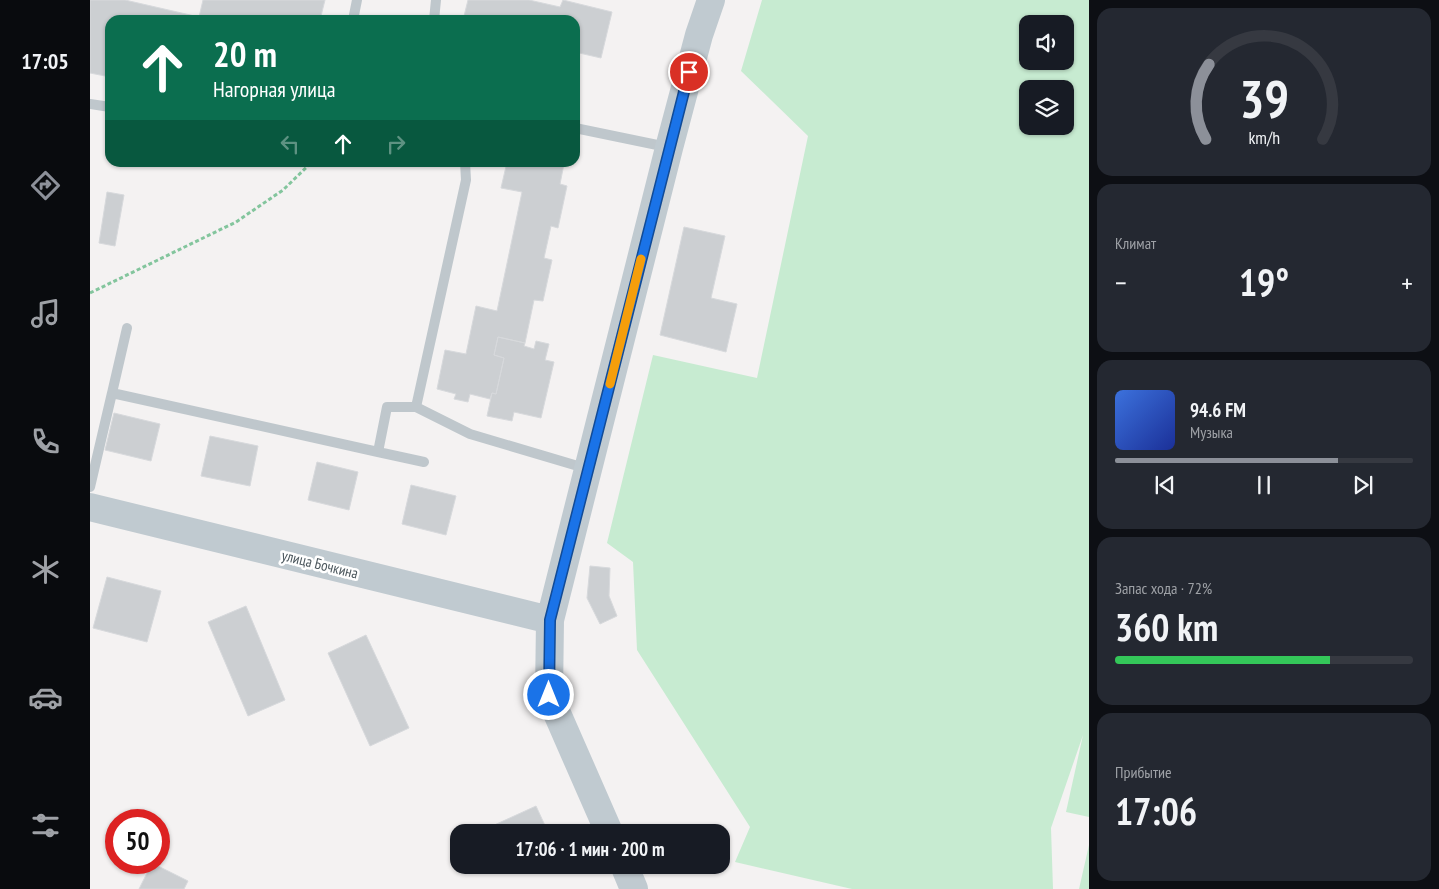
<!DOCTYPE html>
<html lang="ru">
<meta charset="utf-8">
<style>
body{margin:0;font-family:"PT Sans Narrow",sans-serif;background:#242831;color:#f1f3f6;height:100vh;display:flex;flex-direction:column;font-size:19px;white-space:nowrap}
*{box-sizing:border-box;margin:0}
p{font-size:16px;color:#9ea1a6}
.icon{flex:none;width:28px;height:28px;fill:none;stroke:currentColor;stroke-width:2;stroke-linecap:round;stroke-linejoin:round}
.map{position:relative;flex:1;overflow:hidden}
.panel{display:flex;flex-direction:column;gap:8px;padding:8px;background:#0d0f14;width:350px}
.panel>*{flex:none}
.top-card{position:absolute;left:15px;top:15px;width:475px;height:152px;border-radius:15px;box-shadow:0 1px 4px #0004;background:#0b6e4f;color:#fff;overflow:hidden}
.controls{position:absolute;left:929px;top:15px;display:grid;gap:10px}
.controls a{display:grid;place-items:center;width:55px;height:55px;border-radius:10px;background:#171b24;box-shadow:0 1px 4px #0004;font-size:25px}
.speed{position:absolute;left:15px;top:809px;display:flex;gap:10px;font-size:25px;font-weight:700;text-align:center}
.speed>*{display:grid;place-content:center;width:65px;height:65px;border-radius:50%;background:#171b24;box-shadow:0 1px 4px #0004;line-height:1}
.speed .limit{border:8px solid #d22;background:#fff;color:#111}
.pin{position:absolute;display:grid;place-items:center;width:42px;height:42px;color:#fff;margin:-21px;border:2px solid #fff;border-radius:50%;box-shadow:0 1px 5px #0007}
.me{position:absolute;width:55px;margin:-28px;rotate:0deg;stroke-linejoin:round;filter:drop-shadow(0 0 4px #0008)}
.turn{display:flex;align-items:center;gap:18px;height:105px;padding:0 25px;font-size:22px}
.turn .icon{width:65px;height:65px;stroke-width:2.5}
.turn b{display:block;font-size:35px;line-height:42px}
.lanes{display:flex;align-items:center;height:48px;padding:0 25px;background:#0003;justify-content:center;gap:25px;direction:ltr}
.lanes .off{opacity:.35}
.big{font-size:38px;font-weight:600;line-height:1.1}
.panel .widget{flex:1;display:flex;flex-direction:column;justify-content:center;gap:8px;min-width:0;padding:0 18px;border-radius:15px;background:#242831}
.panel .dial{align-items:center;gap:0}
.dial svg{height:130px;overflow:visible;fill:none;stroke:#363941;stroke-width:7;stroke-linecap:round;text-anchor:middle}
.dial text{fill:#f1f3f6;stroke:none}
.song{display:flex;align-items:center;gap:15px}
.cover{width:60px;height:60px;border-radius:8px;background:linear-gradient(135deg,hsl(220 70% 55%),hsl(230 70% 35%))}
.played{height:5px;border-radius:2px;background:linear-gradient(90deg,#8c9099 75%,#363941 75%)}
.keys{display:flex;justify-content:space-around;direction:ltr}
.heat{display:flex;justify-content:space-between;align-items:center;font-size:28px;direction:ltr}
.charge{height:8px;border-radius:4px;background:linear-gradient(90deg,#34c759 72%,#363941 0)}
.trip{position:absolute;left:360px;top:824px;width:280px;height:50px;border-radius:15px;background:#171b24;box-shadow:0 1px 4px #0004;font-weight:600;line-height:50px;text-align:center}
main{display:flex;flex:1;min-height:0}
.dock{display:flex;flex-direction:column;width:90px;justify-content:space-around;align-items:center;background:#090b0e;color:#9ea1a6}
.dock .icon{width:35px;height:35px}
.dock .current{color:#8c9099}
.dock b{font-size:22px;color:#f1f3f6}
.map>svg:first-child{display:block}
</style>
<main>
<nav class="dock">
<b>17:05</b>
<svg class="icon current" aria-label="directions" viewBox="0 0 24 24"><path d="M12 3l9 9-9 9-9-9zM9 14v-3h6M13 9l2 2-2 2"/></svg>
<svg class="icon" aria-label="music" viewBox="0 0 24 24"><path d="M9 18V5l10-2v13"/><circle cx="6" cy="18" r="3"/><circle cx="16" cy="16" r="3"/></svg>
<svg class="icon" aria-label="phone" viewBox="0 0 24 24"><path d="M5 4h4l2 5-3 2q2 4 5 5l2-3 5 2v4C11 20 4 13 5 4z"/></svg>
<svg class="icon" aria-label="climate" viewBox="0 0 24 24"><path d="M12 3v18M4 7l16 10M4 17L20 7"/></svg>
<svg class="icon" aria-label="car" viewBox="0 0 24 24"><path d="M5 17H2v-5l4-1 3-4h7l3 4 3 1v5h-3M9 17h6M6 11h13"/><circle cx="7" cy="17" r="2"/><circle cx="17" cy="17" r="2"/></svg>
<svg class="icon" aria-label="filters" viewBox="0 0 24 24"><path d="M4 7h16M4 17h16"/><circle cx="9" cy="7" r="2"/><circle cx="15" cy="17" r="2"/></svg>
</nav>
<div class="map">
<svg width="999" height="889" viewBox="0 0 999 889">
<rect width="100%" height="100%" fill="#f4f2f2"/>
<!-- green -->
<path fill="#c7ebd1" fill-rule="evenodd" d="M 672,0 L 999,0 L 999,817 L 976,812 L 993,735 L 961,828 L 963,889 L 762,889 L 645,862 L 660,827 L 547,650 L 543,562 L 517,543 L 563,355 L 667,378 L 718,136 L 651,71 ZM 938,24 L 975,24 L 975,61 L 938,61 ZM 938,89 L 975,89 L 975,126 L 938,126 Z
M 999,845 L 999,889 L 989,889 Z"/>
<!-- building -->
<path fill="#cccfd2" stroke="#d7d9dc" d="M 0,0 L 35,0 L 109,17 L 113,0 L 235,0 L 230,20 L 20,20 L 20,77 L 0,73 Z
M 378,0 L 439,0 L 470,7 L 473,0 L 522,12 L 511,58 L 485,52 L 485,20 L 373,20 Z
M 417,162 L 466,162 L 474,164 L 470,184 L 477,186 L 468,228 L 461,226 L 454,258 L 462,260 L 453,301 L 444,300 L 435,343 L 408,337 L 404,355 L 414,358 L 406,394 L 402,393 L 400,399 L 380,394 L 378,402 L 364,399 L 366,394 L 347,389 L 355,350 L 376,354 L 386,306 L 407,311 L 432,192 L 411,188 Z
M 17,192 L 34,195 L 25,246 L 9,243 Z
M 594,227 L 635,236 L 621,298 L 647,304 L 636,352 L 570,335 Z
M 408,337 L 435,343 L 434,346 L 444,349 L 446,341 L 459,344 L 455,360 L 464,362 L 451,418 L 424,412 L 422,421 L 397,416 L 402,393 L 406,394 L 414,358 L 404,355 Z
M 24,413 L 70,424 L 61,461 L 15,450 Z
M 120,436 L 168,446 L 160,486 L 111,476 Z
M 227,462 L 268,472 L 259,510 L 218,500 Z
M 321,485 L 366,496 L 356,535 L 312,524 Z
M 500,566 L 520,568 L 519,596 L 527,616 L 510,624 L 497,598 Z
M 17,577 L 71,591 L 57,642 L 3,628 Z
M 156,606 L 195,700 L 158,716 L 118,622 Z
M 276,635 L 319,728 L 280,746 L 238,653 Z
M 446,806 L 458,832 L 402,832 L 400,827 Z
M 62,863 L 98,881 L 94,889 L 49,889 Z"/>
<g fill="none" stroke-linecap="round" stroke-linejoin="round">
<!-- path -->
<path stroke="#83c59d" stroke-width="3" stroke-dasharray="4 2.5" stroke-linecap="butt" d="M 0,293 L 146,222 L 193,190 L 222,162"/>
<!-- lane -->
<path stroke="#bfc7cc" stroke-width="10" d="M 263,20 L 267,0
M 344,20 L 346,0
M 0,104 L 20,107
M 485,128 L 577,147
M 37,328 L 22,393 L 288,452 L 297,407 L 326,407 L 380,434 L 498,469
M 326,407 L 376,180 L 375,162
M 288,452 L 334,462
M 0,487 L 22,393"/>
<!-- secondary -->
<path stroke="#c0cad0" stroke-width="28" d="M 0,507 L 460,620
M 519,832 L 459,695 L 460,620 L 579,148 L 609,35 L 621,0
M 534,865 L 544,889"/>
</g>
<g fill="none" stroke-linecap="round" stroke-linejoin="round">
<defs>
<path id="route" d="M 459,695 L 460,620 L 599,72"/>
</defs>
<!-- route casing -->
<use href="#route" stroke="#114b97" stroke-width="12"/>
<!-- route -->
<use href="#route" stroke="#1a73e8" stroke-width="9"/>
<!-- slow -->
<path stroke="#f59e0b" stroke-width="9" d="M 520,384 L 551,259"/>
</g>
<g text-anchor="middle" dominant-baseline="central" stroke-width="5" stroke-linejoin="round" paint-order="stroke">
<!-- street labels -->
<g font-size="15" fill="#4c575d" stroke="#fff">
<text transform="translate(230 564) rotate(14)">улица Бочкина</text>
</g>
</g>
</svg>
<div class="controls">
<a><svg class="icon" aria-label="sound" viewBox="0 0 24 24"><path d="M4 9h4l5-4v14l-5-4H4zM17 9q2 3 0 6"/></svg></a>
<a><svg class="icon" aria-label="layers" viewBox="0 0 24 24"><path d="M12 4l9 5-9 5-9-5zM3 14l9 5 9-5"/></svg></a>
</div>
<div class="speed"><div class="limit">50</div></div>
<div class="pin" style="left:599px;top:72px;background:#d93025"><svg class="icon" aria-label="arrive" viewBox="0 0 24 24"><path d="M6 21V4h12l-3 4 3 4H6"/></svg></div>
<svg class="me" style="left:459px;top:695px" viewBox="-20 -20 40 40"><circle r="17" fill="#1a73e8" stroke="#fff" stroke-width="3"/><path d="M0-11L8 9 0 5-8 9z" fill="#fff"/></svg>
<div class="trip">17:06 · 1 мин · 200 m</div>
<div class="top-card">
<div class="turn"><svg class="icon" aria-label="ahead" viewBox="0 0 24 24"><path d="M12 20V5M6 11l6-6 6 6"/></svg><div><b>20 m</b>Нагорная улица</div></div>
<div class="lanes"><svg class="icon off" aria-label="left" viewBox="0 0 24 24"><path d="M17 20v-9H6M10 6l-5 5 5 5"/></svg><svg class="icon" aria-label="ahead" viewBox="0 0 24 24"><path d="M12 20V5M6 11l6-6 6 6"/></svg><svg class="icon off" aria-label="right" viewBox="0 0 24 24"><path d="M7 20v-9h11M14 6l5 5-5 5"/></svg></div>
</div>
</div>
<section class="panel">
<div class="widget dial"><svg viewBox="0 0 100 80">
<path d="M14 69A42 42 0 1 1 86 69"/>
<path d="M14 69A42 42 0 0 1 16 23" stroke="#8c9099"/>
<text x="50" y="56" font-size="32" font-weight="700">39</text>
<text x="50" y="72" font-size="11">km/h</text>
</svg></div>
<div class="widget"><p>Климат</p>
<div class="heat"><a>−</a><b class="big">19°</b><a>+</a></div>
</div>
<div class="widget">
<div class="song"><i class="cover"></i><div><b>94.6 FM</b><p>Музыка</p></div></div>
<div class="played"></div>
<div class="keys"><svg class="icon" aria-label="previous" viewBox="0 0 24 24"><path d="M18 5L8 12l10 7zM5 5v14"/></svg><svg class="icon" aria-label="pause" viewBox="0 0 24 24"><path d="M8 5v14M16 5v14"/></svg><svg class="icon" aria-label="next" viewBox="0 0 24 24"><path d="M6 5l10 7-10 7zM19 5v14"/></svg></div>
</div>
<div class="widget"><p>Запас хода · 72%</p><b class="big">360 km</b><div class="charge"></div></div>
<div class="widget"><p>Прибытие</p><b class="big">17:06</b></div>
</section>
</main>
